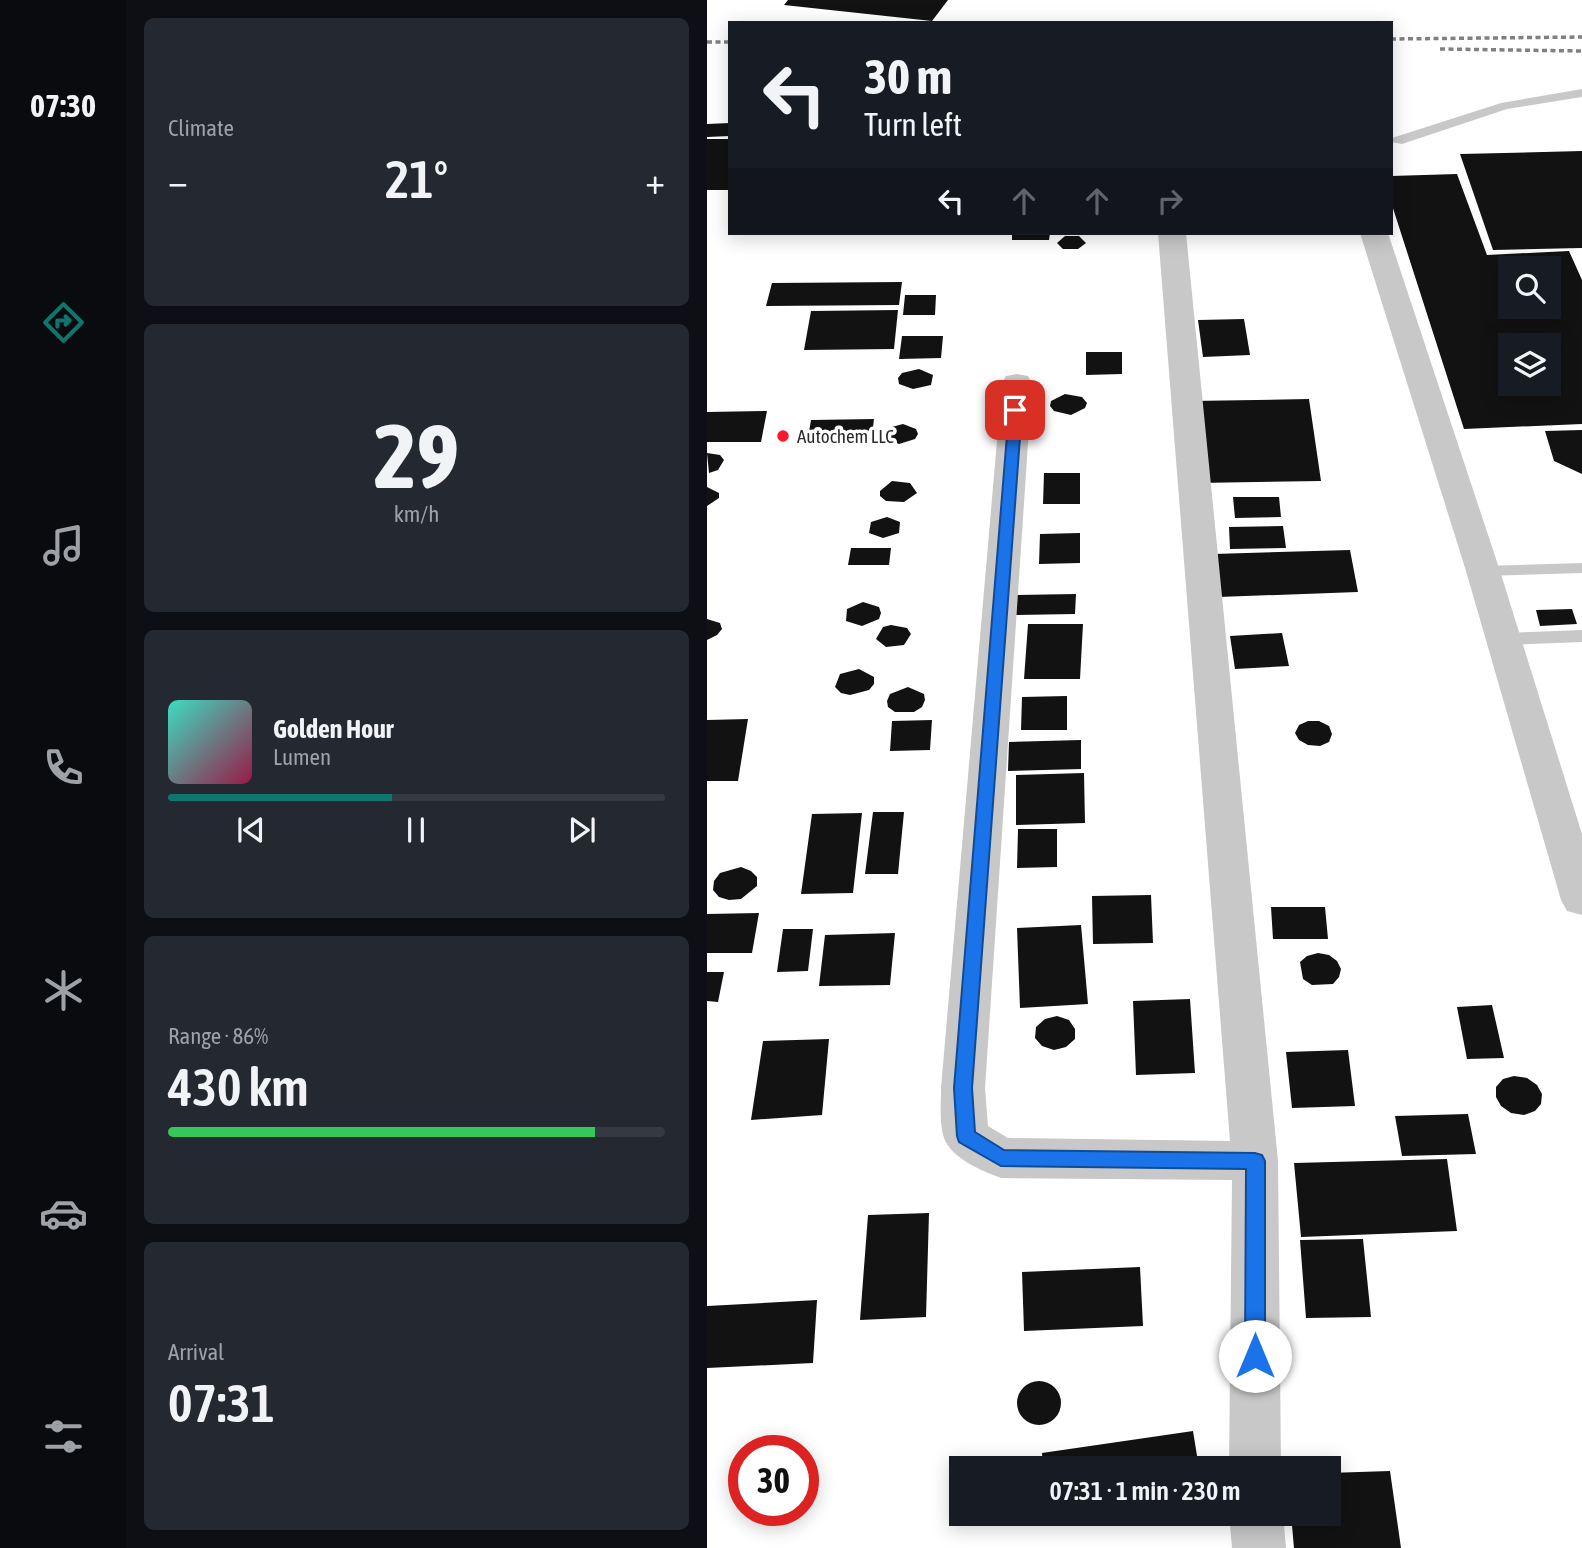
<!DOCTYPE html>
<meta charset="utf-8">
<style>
body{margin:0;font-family:"Asap Condensed",sans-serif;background:#242831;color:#f1f3f6;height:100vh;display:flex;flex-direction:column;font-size:26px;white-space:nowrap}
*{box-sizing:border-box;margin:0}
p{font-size:23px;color:#9ea1a6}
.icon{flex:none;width:38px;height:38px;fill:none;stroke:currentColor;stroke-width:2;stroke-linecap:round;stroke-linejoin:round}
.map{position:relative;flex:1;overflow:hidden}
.sheet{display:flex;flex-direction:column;gap:18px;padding:18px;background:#0d0f14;width:581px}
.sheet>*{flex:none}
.banner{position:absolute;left:21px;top:21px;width:665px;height:214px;border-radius:0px;box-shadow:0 4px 18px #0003;background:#171b24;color:#f1f3f6;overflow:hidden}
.tools{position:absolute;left:791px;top:256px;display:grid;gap:14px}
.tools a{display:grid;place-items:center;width:63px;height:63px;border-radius:0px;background:#171b24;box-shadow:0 4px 18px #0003;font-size:35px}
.speed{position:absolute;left:21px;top:1435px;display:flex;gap:14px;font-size:35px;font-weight:700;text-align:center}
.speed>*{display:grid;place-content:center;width:91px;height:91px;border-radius:50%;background:#171b24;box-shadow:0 4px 18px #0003;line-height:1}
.speed .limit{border:10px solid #d22;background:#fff;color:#111}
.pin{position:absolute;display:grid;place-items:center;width:60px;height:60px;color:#fff;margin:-30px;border-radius:14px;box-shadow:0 4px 10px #0006}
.me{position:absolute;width:77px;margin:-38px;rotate:0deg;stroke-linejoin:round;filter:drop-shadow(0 0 5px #0008)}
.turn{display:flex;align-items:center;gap:24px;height:147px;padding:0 21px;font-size:32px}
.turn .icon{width:91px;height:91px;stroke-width:2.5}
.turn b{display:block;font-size:49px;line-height:60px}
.lanes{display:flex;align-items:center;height:66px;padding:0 21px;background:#0003;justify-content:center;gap:35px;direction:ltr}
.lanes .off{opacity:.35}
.big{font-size:52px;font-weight:600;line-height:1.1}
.sheet .tile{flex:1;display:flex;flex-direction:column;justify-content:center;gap:10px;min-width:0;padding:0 24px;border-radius:10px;background:#242831}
.sheet .dial{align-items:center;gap:0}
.dial b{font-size:91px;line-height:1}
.song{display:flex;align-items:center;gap:21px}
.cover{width:84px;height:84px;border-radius:10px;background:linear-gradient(135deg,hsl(170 70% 55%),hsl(340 70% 35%))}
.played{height:7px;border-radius:4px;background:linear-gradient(90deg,#0f766e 45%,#363941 45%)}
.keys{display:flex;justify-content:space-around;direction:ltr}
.heat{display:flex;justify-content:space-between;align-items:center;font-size:38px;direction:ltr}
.charge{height:10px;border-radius:5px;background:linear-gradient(90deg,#34c759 86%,#363941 0)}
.trip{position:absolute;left:242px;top:1456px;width:392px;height:70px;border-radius:0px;background:#171b24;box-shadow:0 4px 18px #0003;font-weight:600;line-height:70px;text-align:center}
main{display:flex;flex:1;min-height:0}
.tabs{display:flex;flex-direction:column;width:126px;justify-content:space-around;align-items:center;background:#090b0e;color:#9ea1a6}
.tabs .icon{width:49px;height:49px}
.tabs .active{color:#0f766e}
.tabs b{font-size:32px;color:#f1f3f6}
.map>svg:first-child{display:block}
</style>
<main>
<nav class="tabs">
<b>07:30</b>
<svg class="icon active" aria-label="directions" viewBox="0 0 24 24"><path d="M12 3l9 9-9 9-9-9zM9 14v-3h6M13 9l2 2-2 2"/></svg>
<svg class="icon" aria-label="music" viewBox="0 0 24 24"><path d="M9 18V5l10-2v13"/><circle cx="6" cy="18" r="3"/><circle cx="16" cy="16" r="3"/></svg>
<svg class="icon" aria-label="phone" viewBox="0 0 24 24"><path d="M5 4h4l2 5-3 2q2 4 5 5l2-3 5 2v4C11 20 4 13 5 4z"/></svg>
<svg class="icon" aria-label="climate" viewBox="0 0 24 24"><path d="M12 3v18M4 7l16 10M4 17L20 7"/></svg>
<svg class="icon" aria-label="car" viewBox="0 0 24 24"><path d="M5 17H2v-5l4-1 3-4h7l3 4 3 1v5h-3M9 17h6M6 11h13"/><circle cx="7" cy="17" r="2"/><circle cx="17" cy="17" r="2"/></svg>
<svg class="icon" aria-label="filters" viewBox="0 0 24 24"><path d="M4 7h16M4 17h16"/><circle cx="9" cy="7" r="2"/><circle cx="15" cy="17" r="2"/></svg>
</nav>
<section class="sheet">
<div class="tile"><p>Climate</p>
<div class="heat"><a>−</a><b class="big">21°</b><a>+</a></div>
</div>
<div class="tile dial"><b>29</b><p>km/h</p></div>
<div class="tile">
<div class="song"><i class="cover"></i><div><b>Golden Hour</b><p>Lumen</p></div></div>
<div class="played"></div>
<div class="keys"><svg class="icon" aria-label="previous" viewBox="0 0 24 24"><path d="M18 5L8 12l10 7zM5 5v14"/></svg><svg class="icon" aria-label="pause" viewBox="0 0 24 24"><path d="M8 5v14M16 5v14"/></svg><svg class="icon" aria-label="next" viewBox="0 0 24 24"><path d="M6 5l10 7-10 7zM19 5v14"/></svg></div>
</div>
<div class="tile"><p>Range · 86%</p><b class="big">430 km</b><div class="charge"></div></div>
<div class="tile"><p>Arrival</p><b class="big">07:31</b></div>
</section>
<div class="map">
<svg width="875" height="1548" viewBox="0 0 875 1548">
<rect width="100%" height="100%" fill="#fff"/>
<!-- building -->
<path fill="#121212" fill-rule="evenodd" d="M 81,0 L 241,0 L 225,21 L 77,5 Z
M 23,123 L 23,136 L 0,137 L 0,124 Z
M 0,139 L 23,139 L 23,190 L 0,190 Z
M 875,151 L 875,248 L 786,250 L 753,154 Z
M 750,174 L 780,255 L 862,251 L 875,280 L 875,424 L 757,429 L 684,202 L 684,176 ZM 803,268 L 842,268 L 842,306 L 803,306 ZM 803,345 L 842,345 L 842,383 L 803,383 Z
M 305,233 L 343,233 L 342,240 L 305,240 Z
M 358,236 L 372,236 L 379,243 L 371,249 L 356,249 L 350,243 Z
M 195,282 L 192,305 L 59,306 L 65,283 Z
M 198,295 L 229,295 L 228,315 L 196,315 Z
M 191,310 L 187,349 L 97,350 L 104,311 Z
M 537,319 L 543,355 L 496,357 L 491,320 Z
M 195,336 L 236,336 L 234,358 L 192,359 Z
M 379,352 L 415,352 L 415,374 L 379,375 Z
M 212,369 L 226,375 L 224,385 L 206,389 L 192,384 L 191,378 L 195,373 Z
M 358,394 L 375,397 L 380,403 L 378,408 L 364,415 L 347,411 L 343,406 L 344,401 Z
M 602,399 L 614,481 L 490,483 L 484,401 Z
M 60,411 L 54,442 L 0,442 L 0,412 Z
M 167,419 L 164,443 L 100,444 L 104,420 Z
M 196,424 L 209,429 L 211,434 L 208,439 L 192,444 L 178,438 L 177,433 L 181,428 Z
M 875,430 L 875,474 L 847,461 L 838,431 Z
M 0,453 L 13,455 L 17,460 L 11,470 L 2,473 Z
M 337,473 L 373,473 L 373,504 L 336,504 Z
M 185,481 L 203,483 L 210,493 L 197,502 L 179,501 L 173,496 L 173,491 Z
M 0,487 L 12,493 L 12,498 L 0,506 Z
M 526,497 L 572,497 L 574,517 L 528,518 Z
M 180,517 L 193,522 L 192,533 L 176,538 L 162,533 L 164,522 Z
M 576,526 L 579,548 L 523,549 L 522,527 Z
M 373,533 L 373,563 L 332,564 L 333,534 Z
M 144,548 L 184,548 L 182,565 L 141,565 Z
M 643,550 L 651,592 L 511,597 L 506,554 Z
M 369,594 L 368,614 L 307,615 L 308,595 Z
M 156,602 L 172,607 L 174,613 L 172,619 L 155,626 L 139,621 L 140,609 Z
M 865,609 L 870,624 L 833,626 L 829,610 Z
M 0,619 L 13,623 L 15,629 L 10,635 L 0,640 Z
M 321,624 L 376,624 L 373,679 L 317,679 Z
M 184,625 L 200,628 L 204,634 L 197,645 L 179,647 L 169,639 L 176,627 Z
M 575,633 L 582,666 L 528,669 L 523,636 Z
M 152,669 L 167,677 L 167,684 L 162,690 L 143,695 L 134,693 L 128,687 L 133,674 Z
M 201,687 L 217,694 L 218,700 L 215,707 L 207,712 L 188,712 L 181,707 L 180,701 L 183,694 Z
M 360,696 L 360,730 L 314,730 L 315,697 Z
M 41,719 L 31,781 L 0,781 L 0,720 Z
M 225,720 L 223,750 L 183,751 L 185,721 Z
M 601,721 L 612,721 L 622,726 L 625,734 L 622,742 L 613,746 L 601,745 L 592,740 L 588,733 L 592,725 Z
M 374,740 L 374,769 L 301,771 L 302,742 Z
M 377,773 L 378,823 L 309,825 L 309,775 Z
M 166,812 L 197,812 L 191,874 L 158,874 Z
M 155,813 L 146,893 L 94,894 L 105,814 Z
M 311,829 L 350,829 L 350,867 L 310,868 Z
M 34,867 L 44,871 L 50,877 L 50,886 L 34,899 L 22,900 L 12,897 L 6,890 L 7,881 L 13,873 Z
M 444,895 L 446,943 L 386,944 L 385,896 Z
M 564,907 L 618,907 L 621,939 L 566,939 Z
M 52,913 L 45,953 L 0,953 L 0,914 Z
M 374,925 L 381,1004 L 313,1008 L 310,928 Z
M 76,929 L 106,929 L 101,971 L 70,972 Z
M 188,933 L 183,985 L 112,986 L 118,935 Z
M 611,953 L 622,955 L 630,961 L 634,969 L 632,977 L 626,984 L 605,985 L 596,979 L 593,962 L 600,956 Z
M 0,972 L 17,972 L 11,1002 L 0,1001 Z
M 483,999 L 488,1073 L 429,1075 L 426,1001 Z
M 785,1005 L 797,1058 L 760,1059 L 750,1007 Z
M 350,1016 L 362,1020 L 368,1029 L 368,1039 L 359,1047 L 347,1050 L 335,1046 L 328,1038 L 329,1027 L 338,1019 Z
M 122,1039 L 115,1115 L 44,1120 L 56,1041 Z
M 641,1050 L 648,1106 L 585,1108 L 579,1052 Z
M 807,1076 L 820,1078 L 830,1085 L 835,1094 L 834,1104 L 828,1111 L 817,1115 L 804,1113 L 794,1106 L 789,1097 L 789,1087 L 796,1079 Z
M 761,1114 L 769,1154 L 695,1156 L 688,1116 Z
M 740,1159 L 750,1231 L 594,1237 L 587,1163 Z
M 222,1213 L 219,1317 L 153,1320 L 161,1215 Z
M 656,1239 L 664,1317 L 599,1318 L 593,1240 Z
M 433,1267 L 436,1326 L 317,1331 L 315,1272 Z
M 110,1300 L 106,1363 L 0,1368 L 0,1306 Z
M310 1403a22 22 0 1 1 44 0a22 22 0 1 1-44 0Z
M 486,1431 L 492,1468 L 336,1468 L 335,1453 Z
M 683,1471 L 694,1548 L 587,1548 L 584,1514 L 621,1514 L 621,1473 Z"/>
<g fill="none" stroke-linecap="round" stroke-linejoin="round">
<!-- lane -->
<path fill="#c8c8c8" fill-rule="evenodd" d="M 875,89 L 875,97 L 800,109 L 695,144 L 684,142 L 685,138 L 794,103 Z
M 875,563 L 875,573 L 776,576 L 767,571 L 776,566 Z
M 875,630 L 875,642 L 796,645 L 787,639 L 796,633 Z"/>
<!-- street -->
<path fill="#c8c8c8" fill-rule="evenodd" d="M 451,233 L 479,233 L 571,1161 L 574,1468 L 522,1468 L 525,1180 L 294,1178 C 275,1171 244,1158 237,1138 C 232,1123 234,1103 234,1088 L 295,383 L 299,376 L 310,374 L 321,376 L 325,383 L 278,1088 L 281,1126 L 301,1138 L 523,1141 Z
M 653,233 L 681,233 L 793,571 L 875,834 L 875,915 L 860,911 L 854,900 L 759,571 Z
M 522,1514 L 576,1514 L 579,1548 L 525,1548 Z"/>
<!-- rail -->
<path stroke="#808080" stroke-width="3.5" stroke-dasharray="5 3.5" stroke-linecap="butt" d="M 684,39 L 875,37
M 0,42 L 23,42
M 733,49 L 875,51"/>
</g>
<!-- route -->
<path fill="#1a73e8" stroke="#114b97" stroke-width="2" d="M 308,406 L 315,410 L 265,1088 L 268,1132 L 297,1150 L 548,1153 L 555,1155 L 558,1161 L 558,1356 L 555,1363 L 548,1366 L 541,1363 L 538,1356 L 539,1169 L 294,1166 L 252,1142 L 250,1136 L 247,1088 L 302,410 Z"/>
<!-- markers -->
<circle fill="#f61a2c" stroke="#fff" stroke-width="2.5" cx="76" cy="436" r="7"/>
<g text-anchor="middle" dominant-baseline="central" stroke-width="7" stroke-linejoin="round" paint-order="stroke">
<!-- poi labels -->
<g font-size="19" fill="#2b2b2b" stroke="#fff" text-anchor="start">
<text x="90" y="436">Autochem LLC</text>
</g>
</g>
</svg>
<div class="tools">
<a><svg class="icon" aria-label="search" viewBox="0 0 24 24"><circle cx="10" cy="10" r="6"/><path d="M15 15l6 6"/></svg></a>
<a><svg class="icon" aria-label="layers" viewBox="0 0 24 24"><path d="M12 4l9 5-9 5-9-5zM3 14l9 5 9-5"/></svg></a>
</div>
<div class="speed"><div class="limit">30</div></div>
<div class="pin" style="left:308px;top:410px;background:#d93025"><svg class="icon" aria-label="arrive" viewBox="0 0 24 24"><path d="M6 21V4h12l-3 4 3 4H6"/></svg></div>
<svg class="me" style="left:548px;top:1356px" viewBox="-20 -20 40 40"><circle r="19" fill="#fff"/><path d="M0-13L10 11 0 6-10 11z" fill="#1a73e8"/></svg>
<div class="trip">07:31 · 1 min · 230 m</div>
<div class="banner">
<div class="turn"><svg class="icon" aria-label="left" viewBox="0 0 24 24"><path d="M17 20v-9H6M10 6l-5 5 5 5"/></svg><div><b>30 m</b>Turn left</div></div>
<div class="lanes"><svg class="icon" aria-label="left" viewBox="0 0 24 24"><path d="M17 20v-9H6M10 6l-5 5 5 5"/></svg><svg class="icon off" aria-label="ahead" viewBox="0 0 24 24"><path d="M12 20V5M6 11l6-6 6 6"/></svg><svg class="icon off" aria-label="ahead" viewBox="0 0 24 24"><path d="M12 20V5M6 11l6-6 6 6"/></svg><svg class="icon off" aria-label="right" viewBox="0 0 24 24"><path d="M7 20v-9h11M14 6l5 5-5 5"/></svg></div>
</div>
</div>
</main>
